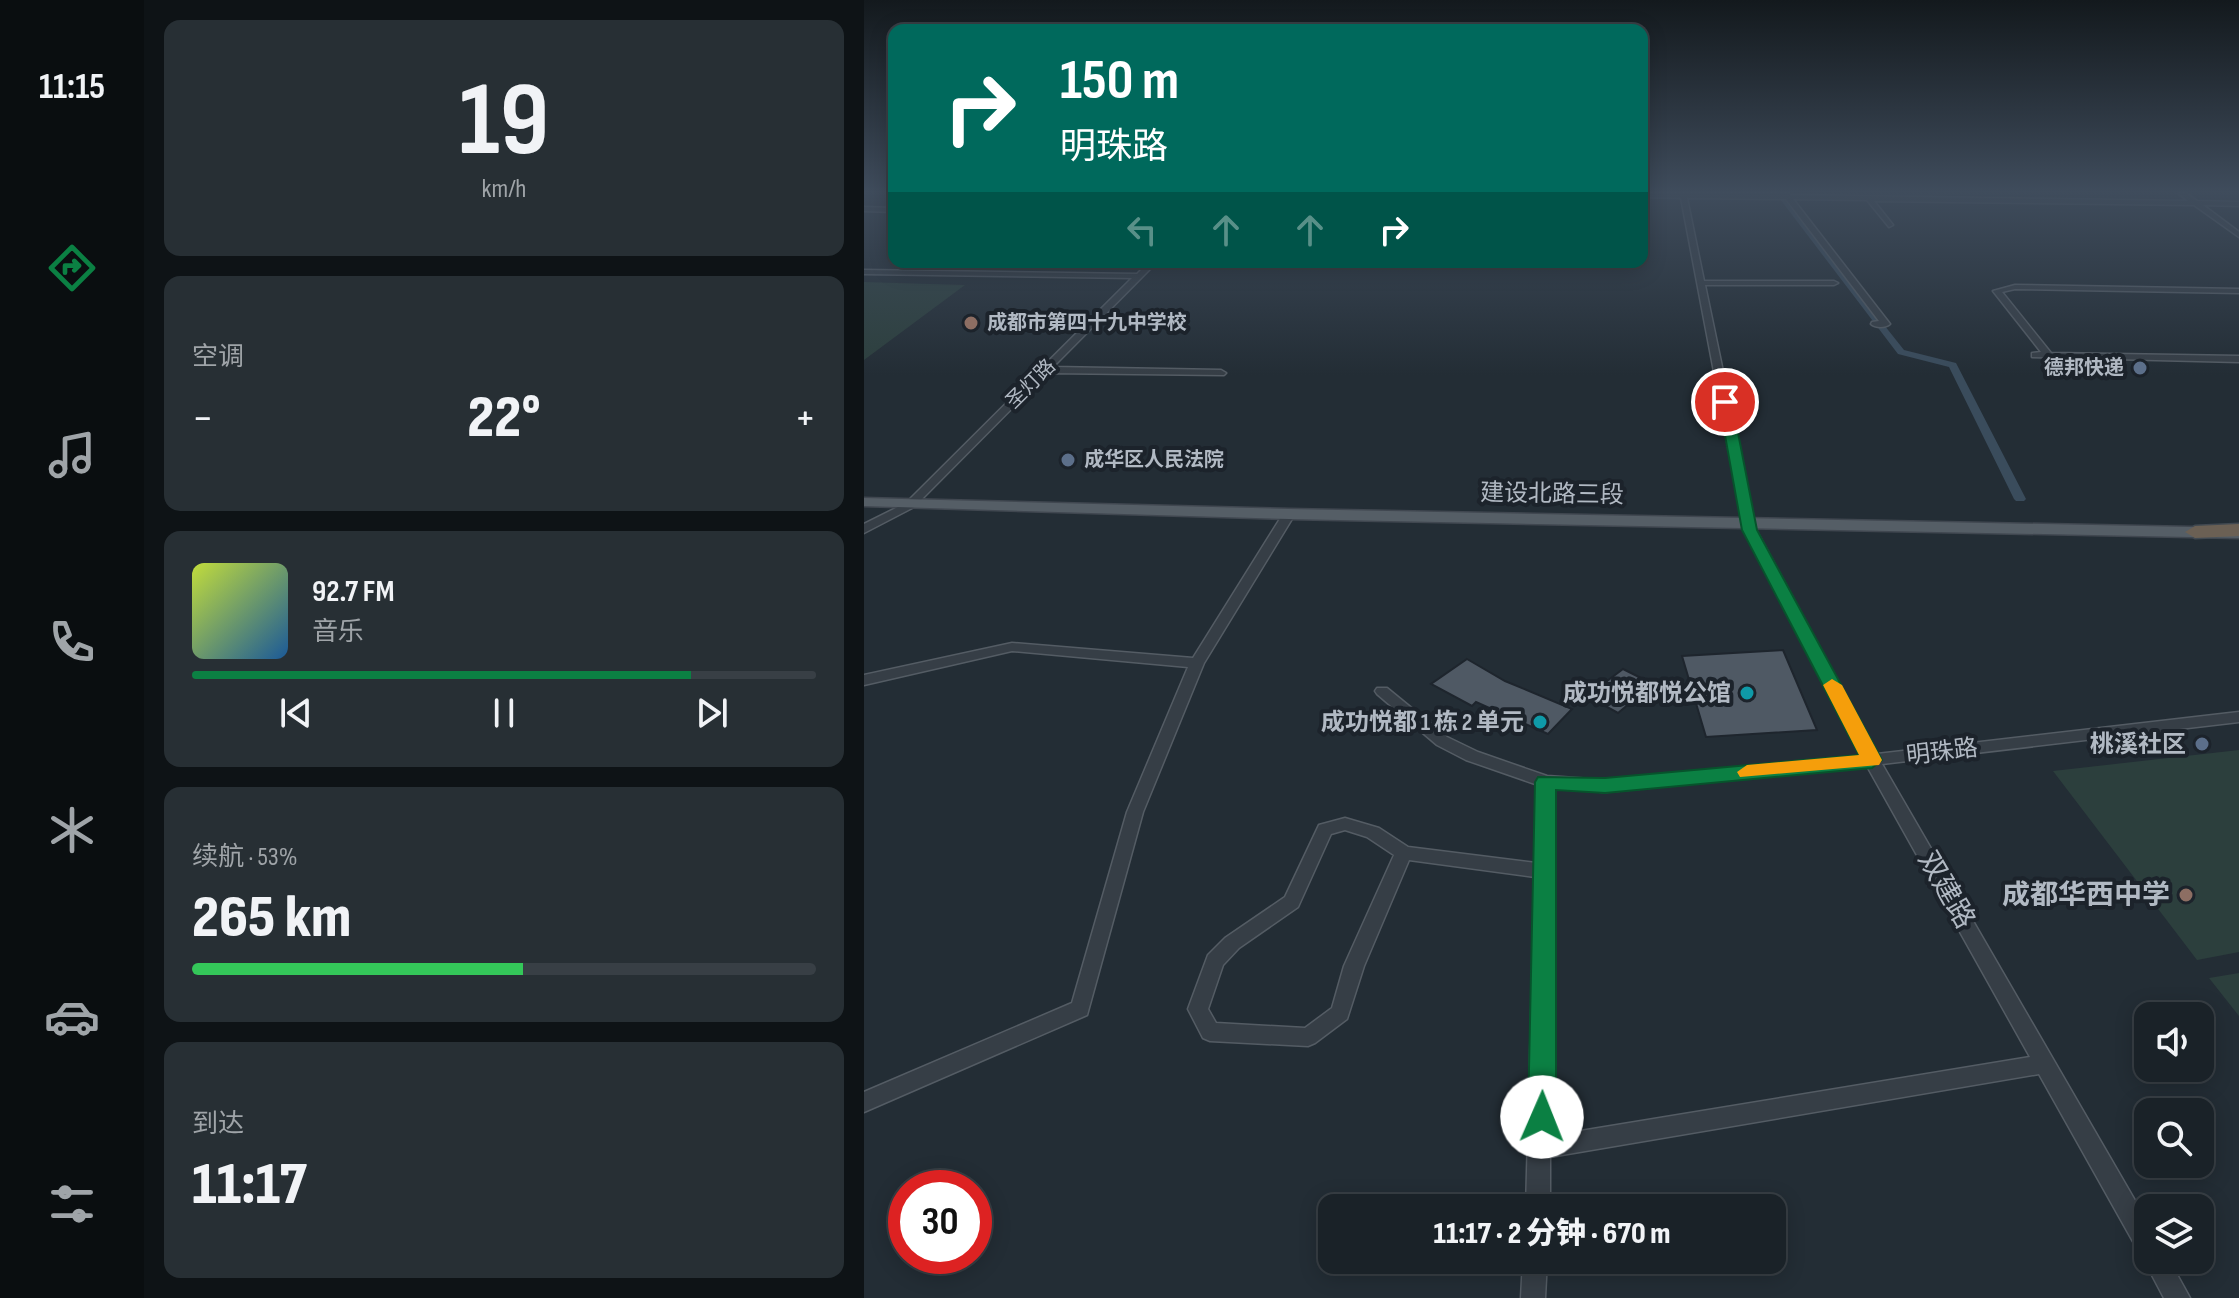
<!DOCTYPE html>
<html lang="zh">
<meta charset="utf-8">
<style>
body{margin:0;font-family:"Sofia Sans Condensed","Noto Sans SC",sans-serif;background:#272f34;color:#f1f3f6;height:100vh;display:flex;flex-direction:column;font-size:30px;white-space:nowrap}
*{box-sizing:border-box;margin:0}
p{font-size:26px;color:#9fa4a8}
.icon{flex:none;width:44px;height:44px;fill:none;stroke:currentColor;stroke-width:2;stroke-linecap:round;stroke-linejoin:round}
.map{position:relative;flex:1;overflow:hidden}
.panel{display:flex;flex-direction:column;gap:20px;padding:20px;background:#0e1316;width:720px}
.panel>*{flex:none}
.hud{position:absolute;left:24px;top:24px;width:760px;height:244px;border-radius:16px;box-shadow:0 4px 20px #0003,0 0 0 2px #383f45;background:#00695c;color:#fff;overflow:hidden}
.controls{position:absolute;left:1270px;top:1002px;display:grid;gap:16px}
.controls a{display:grid;place-items:center;width:80px;height:80px;border-radius:16px;background:#1a2228;box-shadow:0 4px 20px #0003,0 0 0 2px #383f45;font-size:40px}
.speed{position:absolute;left:24px;top:1170px;display:flex;gap:16px;font-size:40px;font-weight:700;text-align:center}
.speed>*{display:grid;place-content:center;width:104px;height:104px;border-radius:50%;background:#1a2228;box-shadow:0 4px 20px #0003,0 0 0 2px #383f45;line-height:1}
.speed .limit{border:12px solid #d22;background:#fff;color:#111}
.pin{position:absolute;display:grid;place-items:center;width:68px;height:68px;color:#fff;margin:-34px;border:4px solid #fff;border-radius:50%;box-shadow:0 2px 8px #0007}
.me{position:absolute;width:88px;margin:-44px;rotate:1deg;stroke-linejoin:round;filter:drop-shadow(0 0 6px #0008)}
.turn{display:flex;align-items:center;gap:28px;height:168px;padding:0 40px;font-size:36px}
.turn .icon{width:104px;height:104px;stroke-width:2.5}
.turn b{display:block;font-size:56px;line-height:68px}
.lanes{display:flex;align-items:center;height:76px;padding:0 40px;background:#0003;justify-content:center;gap:40px;direction:ltr}
.lanes .off{opacity:.35}
.big{font-size:60px;font-weight:800;line-height:1.1}
.panel .card{flex:1;display:flex;flex-direction:column;justify-content:center;gap:12px;min-width:0;padding:0 28px;border-radius:16px;background:#272f34}
.panel .dial{align-items:center;gap:0}
.dial b{font-size:104px;line-height:1}
.song{display:flex;align-items:center;gap:24px}
.cover{width:96px;height:96px;border-radius:12px;background:linear-gradient(135deg,hsl(70 70% 55%),hsl(210 70% 35%))}
.played{height:8px;border-radius:4px;background:linear-gradient(90deg,#0b8043 80%,#383f45 80%)}
.keys{display:flex;justify-content:space-around;direction:ltr}
.heat{display:flex;justify-content:space-between;align-items:center;font-size:44px;direction:ltr}
.charge{height:12px;border-radius:6px;background:linear-gradient(90deg,#34c759 53%,#383f45 0)}
.trip{position:absolute;left:454px;top:1194px;width:468px;height:80px;border-radius:16px;background:#1a2228;box-shadow:0 4px 20px #0003,0 0 0 2px #383f45;font-weight:800;line-height:80px;text-align:center}
main{display:flex;flex:1;min-height:0}
.dock{display:flex;flex-direction:column;width:144px;justify-content:space-around;align-items:center;background:#0a0e10;color:#9fa4a8}
.dock .icon{width:56px;height:56px}
.dock .on{color:#0b8043}
.dock b{font-size:36px;color:#f1f3f6}
.map>svg:first-child{display:block}
</style>
<main>
<nav class="dock">
<b>11:15</b>
<svg class="icon on" aria-label="directions" viewBox="0 0 24 24"><path d="M12 3l9 9-9 9-9-9zM9 14v-3h6M13 9l2 2-2 2"/></svg>
<svg class="icon" aria-label="music" viewBox="0 0 24 24"><path d="M9 18V5l10-2v13"/><circle cx="6" cy="18" r="3"/><circle cx="16" cy="16" r="3"/></svg>
<svg class="icon" aria-label="phone" viewBox="0 0 24 24"><path d="M5 4h4l2 5-3 2q2 4 5 5l2-3 5 2v4C11 20 4 13 5 4z"/></svg>
<svg class="icon" aria-label="climate" viewBox="0 0 24 24"><path d="M12 3v18M4 7l16 10M4 17L20 7"/></svg>
<svg class="icon" aria-label="car" viewBox="0 0 24 24"><path d="M5 17H2v-5l4-1 3-4h7l3 4 3 1v5h-3M9 17h6M6 11h13"/><circle cx="7" cy="17" r="2"/><circle cx="17" cy="17" r="2"/></svg>
<svg class="icon" aria-label="filters" viewBox="0 0 24 24"><path d="M4 7h16M4 17h16"/><circle cx="9" cy="7" r="2"/><circle cx="15" cy="17" r="2"/></svg>
</nav>
<section class="panel">
<div class="card dial"><b>19</b><p>km/h</p></div>
<div class="card"><p>空调</p>
<div class="heat"><a>−</a><b class="big">22°</b><a>+</a></div>
</div>
<div class="card">
<div class="song"><i class="cover"></i><div><b>92.7 FM</b><p>音乐</p></div></div>
<div class="played"></div>
<div class="keys"><svg class="icon" aria-label="previous" viewBox="0 0 24 24"><path d="M18 5L8 12l10 7zM5 5v14"/></svg><svg class="icon" aria-label="pause" viewBox="0 0 24 24"><path d="M8 5v14M16 5v14"/></svg><svg class="icon" aria-label="next" viewBox="0 0 24 24"><path d="M6 5l10 7-10 7zM19 5v14"/></svg></div>
</div>
<div class="card"><p>续航 · 53%</p><b class="big">265 km</b><div class="charge"></div></div>
<div class="card"><p>到达</p><b class="big">11:17</b></div>
</section>
<div class="map">
<svg width="1375" height="1298" viewBox="0 0 1375 1298">
<rect width="100%" height="100%" fill="#232d35"/>
<!-- green -->
<path fill="#2c3f3d" d="M 0,282 L 101,285 L 0,360 Z
M 1375,750 L 1375,952 L 1333,960 L 1189,771 Z
M 1375,973 L 1375,1016 L 1345,978 Z"/>
<g fill="none" stroke-linecap="round" stroke-linejoin="round">
<!-- canal -->
<path fill="#3a4c5c" fill-rule="evenodd" d="M 916,199 L 920,199 L 1040,350 L 1092,363 L 1162,499 L 1160,501 L 1152,501 L 1150,499 L 1085,367 L 1034,354 Z"/>
</g>
<!-- building -->
<path fill="#4f5964" stroke="#1e252d" stroke-width="2" d="M 919,650 L 953,730 L 842,737 L 818,656 Z
M 603,659 L 641,681 L 708,709 L 684,734 L 612,702 L 608,706 L 567,684 Z
M 759,669 L 789,684 L 754,713 L 723,696 Z"/>
<g fill="none" stroke-linecap="round" stroke-linejoin="round">
<defs>
<path id="minor" d="M 778,193 L 925,193 L 926,195 L 1324,201 L 1314,193 L 1322,193 L 1333,201 L 1375,202 L 1375,206 L 1339,205 L 1375,232 L 1375,237 L 1330,205 L 1010,201 L 1029,225 L 1025,227 L 1003,200 L 929,199 L 1026,324 C 1022,328 1011,328 1007,324 L 1008,322 L 1015,321 L 922,199 L 823,198 L 840,281 L 970,281 L 974,283 L 970,285 L 841,285 L 892,530 L 1013,754 L 1375,712 L 1375,722 L 1018,764 L 1284,1223 L 1284,1260 L 1305,1260 L 1326,1298 L 1300,1298 L 1280,1260 L 1281,1257 L 1276,1254 L 1175,1074 L 686,1157 L 686,1208 L 662,1208 L 671,877 L 545,860 L 500,966 L 483,1019 L 451,1043 L 444,1046 L 346,1041 L 339,1038 L 324,1009 L 344,955 L 361,938 L 421,897 L 455,825 L 481,818 L 515,828 L 544,847 L 672,863 L 674,785 L 602,760 L 573,745 L 513,694 L 511,691 L 513,688 L 523,688 L 583,737 L 614,752 L 683,776 L 741,780 L 998,756 L 880,530 L 817,198 L 778,197 ZM 1003,766 L 1166,1057 L 686,1136 L 690,788 L 741,792 ZM 481,830 L 503,837 L 530,855 L 480,966 L 468,1008 L 441,1028 L 352,1023 L 344,1009 L 359,965 L 375,948 L 434,907 L 467,834 Z
M 0,207 L 30,208 L 30,212 L 0,211 Z
M 285,262 L 293,262 L 189,367 L 357,370 L 362,373 L 360,375 L 183,373 L 50,507 L 0,533 L 0,524 L 42,503 L 268,278 L 0,274 L 0,270 L 273,274 Z
M 1151,285 L 1375,289 L 1375,293 L 1151,289 L 1138,292 L 1187,353 L 1375,356 L 1375,362 L 1168,357 L 1168,353 L 1177,352 L 1129,291 Z
M 425,510 L 431,514 L 340,663 L 279,812 L 223,1015 L 0,1112 L 0,1092 L 208,1003 L 263,812 L 324,667 L 148,651 L 0,685 L 0,675 L 148,643 L 329,658 L 419,514 Z
M 659,1260 L 683,1260 L 681,1298 L 657,1298 Z"/>
<path id="major" d="M 0,498 L 425,509 L 1375,528 L 1375,538 L 425,519 L 0,506 Z"/>
<path id="highway" d="M 1375,524 L 1375,536 L 1331,538 L 1321,532 L 1331,526 Z"/>
</defs>
<!-- minor casing -->
<use href="#minor" stroke="#545c64" stroke-width="3"/>
<!-- major casing -->
<use href="#major" stroke="#404750" stroke-width="3"/>
<!-- highway casing -->
<use href="#highway" stroke="#414951" stroke-width="3"/>
<!-- minor -->
<use href="#minor" fill="#363e46" fill-rule="evenodd"/>
<!-- major -->
<use href="#major" fill="#555e66" fill-rule="evenodd"/>
<!-- highway -->
<use href="#highway" fill="#6b6054" fill-rule="evenodd"/>
</g>
<!-- sky -->
<linearGradient id="sky" x2="0" y2="1"><stop stop-color="#13191d"/><stop offset="0.51" stop-color="#3f4c5c"/><stop offset="1" stop-color="#3f4c5c" stop-opacity="0"/></linearGradient>
<rect width="1375" height="375" fill="url(#sky)"/>
<!-- route -->
<path fill="#0b8043" stroke="#07532c" stroke-width="2" d="M 861,398 L 868,402 L 893,530 L 1018,760 L 1008,768 L 741,793 L 692,790 L 692,1117 L 688,1126 L 678,1130 L 668,1126 L 664,1117 L 671,782 L 674,777 L 741,778 L 995,755 L 878,530 L 855,402 Z"/>
<!-- slow -->
<path fill="#f59e0b" d="M 968,679 L 978,685 L 1018,760 L 1015,765 L 876,777 L 873,772 L 883,765 L 995,755 L 959,685 Z"/>
<!-- markers -->
<g fill="#8d6e63" stroke="#1c232b" stroke-width="3">
<circle cx="107" cy="323" r="8"/>
<circle cx="1322" cy="895" r="8"/>
</g>
<g fill="#5c6f8a" stroke="#1c232b" stroke-width="3">
<circle cx="1276" cy="368" r="8"/>
<circle cx="204" cy="460" r="8"/>
<circle cx="1338" cy="744" r="8"/>
</g>
<g fill="#0f9aa8" stroke="#1c232b" stroke-width="3">
<circle cx="883" cy="693" r="8"/>
<circle cx="676" cy="722" r="8"/>
</g>
<g text-anchor="middle" dominant-baseline="central" stroke-width="8" stroke-linejoin="round" paint-order="stroke">
<!-- far-poi labels -->
<g font-size="20" font-weight="bold" fill="#b1b9c3" stroke="#1c232b" text-anchor="start">
<text x="123" y="323">成都市第四十九中学校</text>
<text x="1260" y="368" text-anchor="end">德邦快递</text>
<text x="220" y="460">成华区人民法院</text>
</g>
<!-- far-street labels -->
<g font-size="20" fill="#b1b9c3" stroke="#1c232b">
<text transform="translate(167 384) rotate(-45)">圣灯路</text>
</g>
<!-- street labels -->
<g font-size="24" fill="#b1b9c3" stroke="#1c232b">
<text transform="translate(688 494) rotate(1)">建设北路三段</text>
<text transform="translate(1078 752) rotate(-7)">明珠路</text>
</g>
<!-- poi labels -->
<g font-size="24" font-weight="bold" fill="#b1b9c3" stroke="#1c232b" text-anchor="end">
<text x="867" y="693">成功悦都悦公馆</text>
<text x="660" y="722">成功悦都 1 栋 2 单元</text>
<text x="1322" y="744">桃溪社区</text>
</g>
<!-- near-street labels -->
<g font-size="28" fill="#b1b9c3" stroke="#1c232b">
<text transform="translate(1082 890) rotate(60)">双建路</text>
</g>
<!-- near-poi labels -->
<g font-size="28" font-weight="bold" fill="#b1b9c3" stroke="#1c232b" text-anchor="end">
<text x="1306" y="895">成都华西中学</text>
</g>
</g>
</svg>
<div class="controls">
<a><svg class="icon" aria-label="sound" viewBox="0 0 24 24"><path d="M4 9h4l5-4v14l-5-4H4zM17 9q2 3 0 6"/></svg></a>
<a><svg class="icon" aria-label="search" viewBox="0 0 24 24"><circle cx="10" cy="10" r="6"/><path d="M15 15l6 6"/></svg></a>
<a><svg class="icon" aria-label="layers" viewBox="0 0 24 24"><path d="M12 4l9 5-9 5-9-5zM3 14l9 5 9-5"/></svg></a>
</div>
<div class="speed"><div class="limit">30</div></div>
<div class="pin" style="left:861px;top:402px;background:#d93025"><svg class="icon" aria-label="arrive" viewBox="0 0 24 24"><path d="M6 21V4h12l-3 4 3 4H6"/></svg></div>
<svg class="me" style="left:678px;top:1117px" viewBox="-20 -20 40 40"><circle r="19" fill="#fff"/><path d="M0-13L10 11 0 6-10 11z" fill="#0b8043"/></svg>
<div class="trip">11:17 · 2 分钟 · 670 m</div>
<div class="hud">
<div class="turn"><svg class="icon" aria-label="right" viewBox="0 0 24 24"><path d="M7 20v-9h11M14 6l5 5-5 5"/></svg><div><b>150 m</b>明珠路</div></div>
<div class="lanes"><svg class="icon off" aria-label="left" viewBox="0 0 24 24"><path d="M17 20v-9H6M10 6l-5 5 5 5"/></svg><svg class="icon off" aria-label="ahead" viewBox="0 0 24 24"><path d="M12 20V5M6 11l6-6 6 6"/></svg><svg class="icon off" aria-label="ahead" viewBox="0 0 24 24"><path d="M12 20V5M6 11l6-6 6 6"/></svg><svg class="icon" aria-label="right" viewBox="0 0 24 24"><path d="M7 20v-9h11M14 6l5 5-5 5"/></svg></div>
</div>
</div>
</main>
